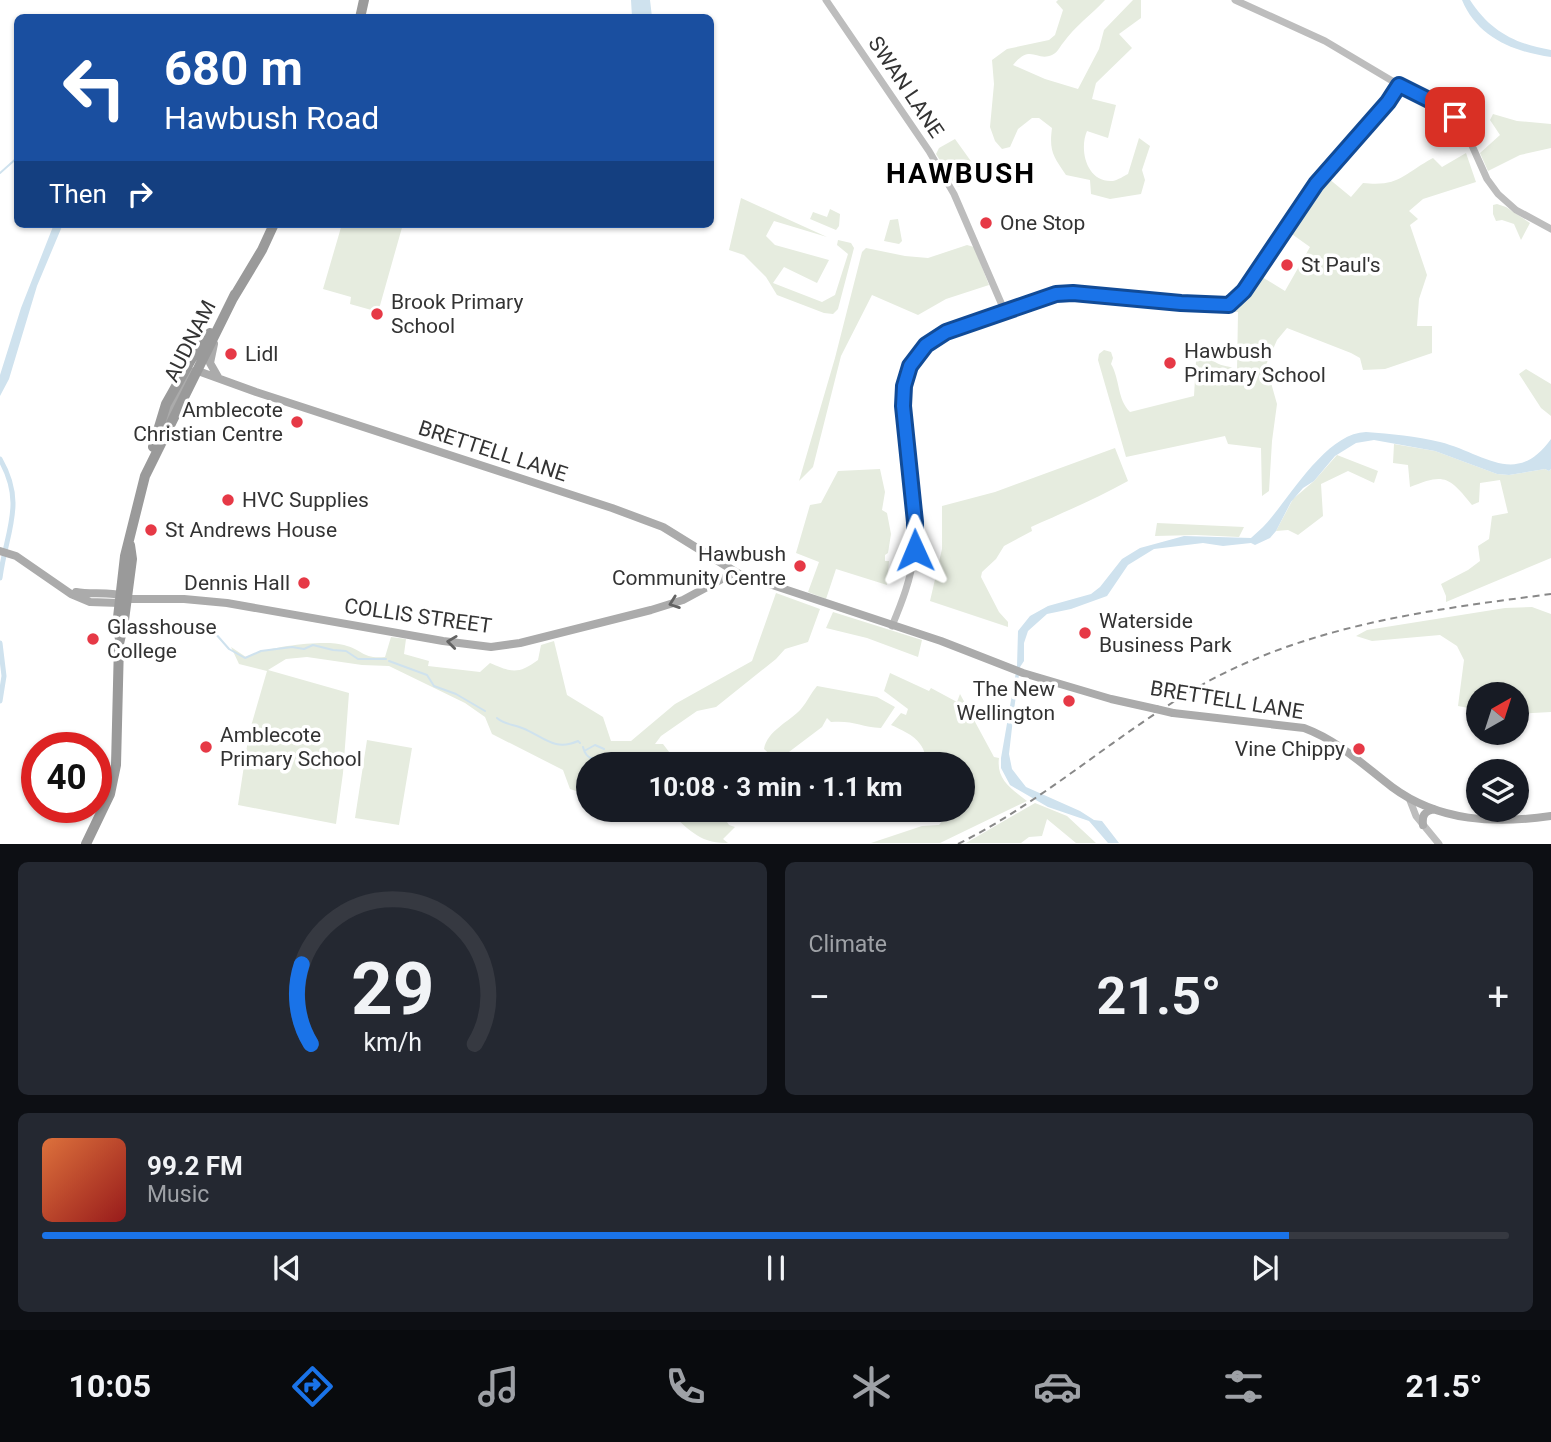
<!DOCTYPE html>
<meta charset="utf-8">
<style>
body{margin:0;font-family:Roboto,sans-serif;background:#242831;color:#f1f3f6;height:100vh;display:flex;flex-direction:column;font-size:26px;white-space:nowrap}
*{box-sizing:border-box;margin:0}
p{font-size:23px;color:#9ea1a6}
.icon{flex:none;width:38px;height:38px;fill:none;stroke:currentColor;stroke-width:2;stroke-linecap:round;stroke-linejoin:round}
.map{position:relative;height:844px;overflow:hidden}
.drawer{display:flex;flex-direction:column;gap:18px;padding:18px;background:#0d0f14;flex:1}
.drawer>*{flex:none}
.banner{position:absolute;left:14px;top:14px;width:700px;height:214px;border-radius:10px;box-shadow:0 2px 5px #0004;background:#1a4fa0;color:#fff;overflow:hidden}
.needle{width:46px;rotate:39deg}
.buttons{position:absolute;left:1466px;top:682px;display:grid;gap:14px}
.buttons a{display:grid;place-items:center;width:63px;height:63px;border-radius:50%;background:#171b24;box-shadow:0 2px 5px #0004;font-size:35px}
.speed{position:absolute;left:21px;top:732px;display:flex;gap:14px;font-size:35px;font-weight:700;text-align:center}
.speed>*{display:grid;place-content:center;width:91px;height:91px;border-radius:50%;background:#171b24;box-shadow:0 2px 5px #0004;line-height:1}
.speed .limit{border:10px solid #d22;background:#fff;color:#111}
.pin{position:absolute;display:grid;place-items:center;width:60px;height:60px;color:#fff;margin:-30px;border-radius:14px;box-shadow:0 4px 10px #0006}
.me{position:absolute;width:77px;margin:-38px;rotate:359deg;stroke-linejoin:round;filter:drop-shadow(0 0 5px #0008)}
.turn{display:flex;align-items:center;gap:24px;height:147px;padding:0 35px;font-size:32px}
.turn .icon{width:91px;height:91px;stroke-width:2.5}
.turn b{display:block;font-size:49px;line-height:60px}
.then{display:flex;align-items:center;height:66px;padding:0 35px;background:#0003;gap:14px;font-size:26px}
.big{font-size:52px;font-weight:700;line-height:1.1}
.drawer .tile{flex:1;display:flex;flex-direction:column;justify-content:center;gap:10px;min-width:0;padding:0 24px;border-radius:10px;background:#242831}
.drawer .dial{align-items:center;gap:0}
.dial svg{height:182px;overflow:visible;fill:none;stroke:#363941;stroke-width:7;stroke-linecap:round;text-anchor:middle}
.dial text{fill:#f1f3f6;stroke:none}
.song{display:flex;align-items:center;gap:21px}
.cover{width:84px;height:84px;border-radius:10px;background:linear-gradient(135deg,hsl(20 70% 55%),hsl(0 70% 35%))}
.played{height:7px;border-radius:4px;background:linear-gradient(90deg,#1a73e8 85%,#363941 85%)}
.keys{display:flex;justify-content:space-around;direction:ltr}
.heat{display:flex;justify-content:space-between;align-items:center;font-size:38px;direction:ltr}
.drawer .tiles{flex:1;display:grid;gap:18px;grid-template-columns:1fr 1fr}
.tile:last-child{grid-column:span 2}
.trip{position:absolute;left:576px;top:752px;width:399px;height:70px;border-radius:35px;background:#171b24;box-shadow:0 2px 5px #0004;font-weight:700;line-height:70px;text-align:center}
.tabs{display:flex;height:112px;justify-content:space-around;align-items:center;background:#090b0e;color:#9ea1a6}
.tabs .icon{width:49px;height:49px}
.tabs .on{color:#1a73e8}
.tabs b{font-size:32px;color:#f1f3f6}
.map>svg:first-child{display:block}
</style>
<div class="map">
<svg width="1551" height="844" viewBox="0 0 1551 844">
<rect width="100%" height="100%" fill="#fff"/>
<!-- green -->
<path fill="#e6ecdf" d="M 1058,0 L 1105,0 C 1091,15 1075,26 1063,43 C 1059,48 1057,53 1052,55 C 1036,62 1031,43 1013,65 L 1045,79 L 1078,89 L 1099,49 L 1104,30 L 1133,0 L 1141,0 L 1141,18 L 1119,34 L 1132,48 L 1096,83 L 1092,99 L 1116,105 L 1108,138 L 1087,131 C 1079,149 1086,183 1113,181 C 1118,180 1124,176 1128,174 L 1139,138 L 1150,146 L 1142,170 L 1145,180 L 1141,194 L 1110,199 L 1091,194 L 1090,180 L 1066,175 C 1053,156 1049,151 1052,128 L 1039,118 L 1032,118 L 1018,129 L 1010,147 L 1002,149 L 995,141 L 990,127 L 994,84 L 992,60 L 1007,49 L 1049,40 L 1055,35 L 1063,10 L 1056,2 Z
M 1472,87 L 1467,106 L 1458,114 L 1451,103 L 1461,90 Z
M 1493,114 L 1517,121 L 1551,124 L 1551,148 L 1520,155 L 1488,171 L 1480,153 L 1500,135 L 1490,120 Z
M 955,139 L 978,171 L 974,178 L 959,187 L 956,186 L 936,154 L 939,148 Z
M 1466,153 L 1476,182 L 1423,199 L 1409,211 L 1418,219 L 1410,225 L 1427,275 L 1419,299 L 1417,326 L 1432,326 L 1432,353 L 1385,369 L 1363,370 L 1360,358 L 1351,353 L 1287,328 L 1277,340 L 1266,365 L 1277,404 L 1272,441 L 1269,491 L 1262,496 L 1261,448 L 1228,444 L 1225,436 L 1126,457 L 1098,360 L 1099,354 L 1104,350 L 1111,352 L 1113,358 L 1111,364 C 1120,379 1117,399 1130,412 L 1194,396 L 1196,361 L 1199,357 L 1198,351 L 1192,346 L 1192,343 C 1204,347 1205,356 1215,362 C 1222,367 1231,365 1237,371 L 1238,312 L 1227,311 L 1249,293 L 1262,277 L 1285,291 L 1310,247 L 1289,232 L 1311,199 L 1328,178 L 1351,197 L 1363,183 C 1400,187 1403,174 1433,158 L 1442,167 Z
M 741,198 L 827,237 L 774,221 L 766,236 L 775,245 L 829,260 L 817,283 L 784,267 L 773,283 L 822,302 L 835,295 L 848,254 L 837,245 L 838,240 L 851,243 L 854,248 L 838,309 L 833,314 L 824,313 L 777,295 L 766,277 L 744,255 L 729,250 Z
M 1497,204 L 1506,207 L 1530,223 L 1521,240 L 1514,224 L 1502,220 L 1496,221 L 1493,214 L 1493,205 Z
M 830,209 L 840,214 L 839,226 L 836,230 L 810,219 L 813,212 L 827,217 Z
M 898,219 L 902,241 L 899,244 L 884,241 L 890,220 Z
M 342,224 L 403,224 L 379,309 L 375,311 L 350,304 L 351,297 L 323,289 Z
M 967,245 L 974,247 L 989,285 L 946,299 L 918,315 L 872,295 L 841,356 L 813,467 L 799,481 L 835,358 L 862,252 L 866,248 L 905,256 L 928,258 Z
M 1526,369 L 1551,384 L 1551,416 L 1541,408 L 1519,374 Z
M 1394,444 L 1435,451 L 1497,474 L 1509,475 L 1545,469 L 1549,471 L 1551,469 L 1551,558 L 1446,602 L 1446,596 L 1441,584 L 1468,570 L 1480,561 L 1478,546 L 1489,539 L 1492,516 L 1508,513 L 1500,480 L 1480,483 L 1479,502 L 1472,505 C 1449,476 1444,473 1410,487 L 1408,465 L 1393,463 Z
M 1115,448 L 1128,481 C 1096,499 1062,513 1031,527 L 1032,531 L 1004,546 L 996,559 L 982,572 L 981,577 L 999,612 L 1008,622 L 1008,627 L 930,601 L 942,549 L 942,506 L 995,492 Z
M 1337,455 L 1378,471 L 1374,483 L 1348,471 L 1321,484 L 1323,516 L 1298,535 L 1288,530 L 1276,531 L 1293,499 L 1314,481 Z
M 880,469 L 885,492 L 882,510 L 887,513 L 891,534 L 888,553 L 885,555 L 885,561 L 889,561 L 887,585 L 836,569 L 826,599 L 808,592 L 819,562 L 796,553 L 810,505 L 821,503 L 838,471 Z
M 1157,523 L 1244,527 L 1239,537 L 1196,535 L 1155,536 Z
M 776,593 L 820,609 L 808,642 L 785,649 L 776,659 L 716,707 L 697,711 L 661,736 L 655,744 L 663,744 L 679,765 L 588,765 L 588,795 L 570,789 L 563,770 L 492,734 L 485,717 L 465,703 L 389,666 L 362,665 L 307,657 L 286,659 L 268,670 L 349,693 L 343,773 L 336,824 L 238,805 L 249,733 L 267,671 L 239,664 L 231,647 L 246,657 C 265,647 324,639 344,645 C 363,650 362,659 385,657 L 391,637 L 406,639 L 404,654 L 429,661 L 428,666 L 480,672 L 490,663 C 511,672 518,675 538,660 L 541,645 L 554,641 L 567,695 L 603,717 L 611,741 L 631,741 L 675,704 L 752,661 Z
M 1532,607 L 1551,614 L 1551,712 L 1517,714 L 1517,695 L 1479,695 L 1479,710 L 1458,706 L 1464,660 L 1457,646 L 1440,635 L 1372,641 L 1356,636 L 1367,630 L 1505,608 Z
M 833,612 L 922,640 L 918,657 L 867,638 L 826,628 Z
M 890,673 L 929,691 L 931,688 L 957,702 L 960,694 L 994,757 L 999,758 C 996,780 1012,789 1027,801 L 940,843 L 871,843 L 922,826 L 939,825 L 951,810 L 962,810 L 962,765 L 930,765 C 925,758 925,750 920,744 C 914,735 900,729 891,725 L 901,713 L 906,715 L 908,709 L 884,691 Z
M 817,686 L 877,697 L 895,707 L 881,728 C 861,727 853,720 831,722 L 827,718 L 822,727 L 777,761 L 764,749 C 767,731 789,722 801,709 C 807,702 811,693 817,686 Z
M 367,740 L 412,748 L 399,825 L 355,818 Z
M 1035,803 L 1067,816 L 1096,843 L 1076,843 L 1047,819 L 1042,836 L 1029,837 L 1021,843 L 966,843 Z
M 667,810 L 719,810 L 729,825 L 735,827 L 723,839 L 728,843 C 699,844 688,828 667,810 Z"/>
<!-- water -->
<path fill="#cfe2ee" d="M 631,0 L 650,0 L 652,17 L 632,17 Z
M 1462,0 L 1470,0 C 1490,31 1515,44 1551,50 L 1551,57 C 1514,52 1477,37 1462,0 Z
M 54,224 L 63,224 L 37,286 L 9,379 L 0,396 L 0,375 L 21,308 Z
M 1366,432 C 1391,434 1416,436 1440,442 C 1484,453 1516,488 1551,439 L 1551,469 L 1549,471 L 1545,469 L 1509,475 L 1497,474 L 1435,451 L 1374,440 L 1356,443 L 1335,456 L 1314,481 L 1303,488 L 1291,502 L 1276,531 L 1270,538 L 1255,545 L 1251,543 L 1223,546 L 1203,543 L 1154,549 L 1128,565 L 1107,596 L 1071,609 L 1047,614 L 1028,631 L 1024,643 L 1024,661 L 1020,667 L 1014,710 L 1009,754 L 1012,769 L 1026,787 L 1080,811 L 1094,820 L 1102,821 L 1119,843 L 1108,843 L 1089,821 L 1048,807 L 1010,785 L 1001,768 L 1001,758 L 1017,666 L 1018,631 L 1030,616 L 1048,606 L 1091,594 L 1100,587 L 1122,559 L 1140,548 L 1184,536 L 1251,538 C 1255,534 1259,531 1263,527 C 1289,500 1325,433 1366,432 Z"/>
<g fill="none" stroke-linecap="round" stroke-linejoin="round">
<!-- stream -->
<path stroke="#cfe2ee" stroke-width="2" d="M 0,173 L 18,157
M 201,631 L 215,633 L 229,649 L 245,658 L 261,651 L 292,647 L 304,649 L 313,645 L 333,650 L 346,651 L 358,659 L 386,659
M 389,661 L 427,675 L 434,686 L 456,694 L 485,711
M 497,718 C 505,725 513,724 522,728 C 543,736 554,752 578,741 L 580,743
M 583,747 C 587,762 595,759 609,758 L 617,765
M 586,750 L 595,745 L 604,749"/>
<!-- canal -->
<path stroke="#cfe2ee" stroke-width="5" d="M 0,459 C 26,504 6,531 0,578
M 0,643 L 4,676 L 0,701"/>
<!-- secondary -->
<path stroke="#bdbdbd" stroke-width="7" d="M 826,0 L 929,151 L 954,194 L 1005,312
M 1235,0 L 1325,41 L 1399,85 L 1445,108 L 1465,130 L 1487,179 L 1498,194 L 1516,210 L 1551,229
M 892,626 C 902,602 911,579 914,553 C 921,498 903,441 903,386 C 909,369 915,355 928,344 C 951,323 1024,305 1056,294 L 1074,293 L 1181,303 L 1229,305 L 1244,291 L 1316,184 L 1388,102 L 1399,85
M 1409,798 L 1416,816 L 1439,844"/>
<!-- primary -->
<path stroke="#ababab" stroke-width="8" d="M 214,344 L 210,363 L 218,377
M 184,372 L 198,371 L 256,392 L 612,508 L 663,527 L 739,574 L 941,641 L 1023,673 L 1111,699 L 1156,709
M 163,421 L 189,375 L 195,371
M 0,551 L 16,556 L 71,594 L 90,602 L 120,603 L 128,599 L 184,599 L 227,603 L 443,641 L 491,647 L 520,643 L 651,610 L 683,600 L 735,572
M 76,592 C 90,595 114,591 125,597
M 1173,713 L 1304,728 C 1339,741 1363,765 1392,787 C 1439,822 1496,824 1551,816
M 1423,825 C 1422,815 1424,812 1434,809"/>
<!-- highway -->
<path stroke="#9a9a9a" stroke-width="10" d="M 360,18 L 364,0
M 232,300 L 262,250 L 274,224
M 153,447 L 166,404 L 192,358 L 210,333
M 124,620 L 132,559 L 130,545
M 120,639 L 117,626 L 125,556 L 145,476 L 235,294
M 86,844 L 110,794 L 116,765 L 119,644 L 121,635"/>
<!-- rail -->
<path stroke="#888" stroke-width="2" stroke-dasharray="7 5" stroke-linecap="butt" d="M 958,844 C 1044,801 1115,735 1198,687 C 1307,625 1429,610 1551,594"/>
<!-- primary-bridge -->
<path stroke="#ababab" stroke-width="8" d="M 1156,709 L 1173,713"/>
</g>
<!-- one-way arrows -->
<defs><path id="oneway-chevron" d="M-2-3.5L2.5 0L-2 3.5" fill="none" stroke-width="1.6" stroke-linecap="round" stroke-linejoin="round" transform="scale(1.75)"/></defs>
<g stroke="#636363">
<use href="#oneway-chevron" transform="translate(674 603) rotate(160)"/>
<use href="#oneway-chevron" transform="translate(452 642) rotate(-173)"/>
</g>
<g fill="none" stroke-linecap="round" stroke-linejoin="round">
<defs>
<path id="route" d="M 915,550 L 915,522 L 903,406 L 904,386 L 910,366 L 926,345 L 946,332 L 1056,294 L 1073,293 L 1181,303 L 1229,305 L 1244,291 L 1316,184 L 1388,102 L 1399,85 L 1445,108 L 1455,117"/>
</defs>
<!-- route casing -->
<use href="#route" stroke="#114b97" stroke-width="18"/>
<!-- route -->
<use href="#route" stroke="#1a73e8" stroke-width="12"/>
</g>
<!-- markers -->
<g fill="#e63946" stroke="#fff" stroke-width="2.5">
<circle cx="986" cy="223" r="7"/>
<circle cx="1287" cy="265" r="7"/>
<circle cx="377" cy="314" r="7"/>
<circle cx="231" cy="354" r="7"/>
<circle cx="1170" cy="363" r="7"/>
<circle cx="297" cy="422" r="7"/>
<circle cx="228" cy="500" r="7"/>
<circle cx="151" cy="530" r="7"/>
<circle cx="800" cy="566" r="7"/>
<circle cx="304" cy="583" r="7"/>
<circle cx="1085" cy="633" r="7"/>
<circle cx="93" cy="639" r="7"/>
<circle cx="1069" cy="701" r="7"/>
<circle cx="206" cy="747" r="7"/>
<circle cx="1359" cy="749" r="7"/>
</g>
<g text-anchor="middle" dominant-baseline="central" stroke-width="7" stroke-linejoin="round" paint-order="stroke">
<!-- street labels -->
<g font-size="21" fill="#333" stroke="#fff">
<text transform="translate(906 87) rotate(56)">SWAN LANE</text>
<text transform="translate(190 341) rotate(-63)">AUDNAM</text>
<text transform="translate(493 451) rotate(18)">BRETTELL LANE</text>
<text transform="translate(418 616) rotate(8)">COLLIS STREET</text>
<text transform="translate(1227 700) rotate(9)">BRETTELL LANE</text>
</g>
<!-- poi labels -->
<g font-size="21" fill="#333" stroke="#fff" text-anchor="start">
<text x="1000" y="223">One Stop</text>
<text x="1301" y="265">St Paul's</text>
<text x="391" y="302">Brook Primary<tspan x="391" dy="24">School</tspan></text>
<text x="1184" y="351">Hawbush<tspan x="1184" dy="24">Primary School</tspan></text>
<text x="245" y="354">Lidl</text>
<text x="283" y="410" text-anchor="end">Amblecote<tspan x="283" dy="24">Christian Centre</tspan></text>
<text x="242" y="500">HVC Supplies</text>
<text x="165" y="530">St Andrews House</text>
<text x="786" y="554" text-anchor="end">Hawbush<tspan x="786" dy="24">Community Centre</tspan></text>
<text x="290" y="583" text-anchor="end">Dennis Hall</text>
<text x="1099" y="621">Waterside<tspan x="1099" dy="24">Business Park</tspan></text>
<text x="107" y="627">Glasshouse<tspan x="107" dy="24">College</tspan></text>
<text x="1055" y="689" text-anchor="end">The New<tspan x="1055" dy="24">Wellington</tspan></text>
<text x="220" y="735">Amblecote<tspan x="220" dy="24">Primary School</tspan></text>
<text x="1345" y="749" text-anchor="end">Vine Chippy</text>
</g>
<!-- district labels -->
<g font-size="28" font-weight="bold" letter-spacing="2" fill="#000" stroke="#fff">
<text x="961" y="173">HAWBUSH</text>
</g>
</g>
</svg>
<div class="buttons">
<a><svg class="needle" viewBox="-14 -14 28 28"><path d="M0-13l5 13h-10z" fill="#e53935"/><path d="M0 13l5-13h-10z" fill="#9ea1a6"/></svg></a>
<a><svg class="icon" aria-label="layers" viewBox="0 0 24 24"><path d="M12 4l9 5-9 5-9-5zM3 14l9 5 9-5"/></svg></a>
</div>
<div class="speed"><div class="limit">40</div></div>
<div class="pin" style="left:1455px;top:117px;background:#d93025"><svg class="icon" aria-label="arrive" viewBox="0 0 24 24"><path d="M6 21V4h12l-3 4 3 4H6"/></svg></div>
<svg class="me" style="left:915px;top:550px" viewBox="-20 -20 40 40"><path d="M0-17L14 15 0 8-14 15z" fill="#1a73e8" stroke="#fff" stroke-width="4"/></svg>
<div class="trip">10:08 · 3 min · 1.1 km</div>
<div class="banner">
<div class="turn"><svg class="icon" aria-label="left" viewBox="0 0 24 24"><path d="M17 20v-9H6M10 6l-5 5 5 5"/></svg><div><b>680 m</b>Hawbush Road</div></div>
<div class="then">Then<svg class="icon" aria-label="right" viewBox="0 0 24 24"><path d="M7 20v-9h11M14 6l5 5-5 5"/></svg></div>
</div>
</div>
<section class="drawer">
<div class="tiles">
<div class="tile dial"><svg viewBox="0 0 100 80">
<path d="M14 69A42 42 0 1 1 86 69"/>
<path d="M14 69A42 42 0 0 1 10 34" stroke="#1a73e8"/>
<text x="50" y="56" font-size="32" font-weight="700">29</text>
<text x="50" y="72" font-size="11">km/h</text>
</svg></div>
<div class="tile"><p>Climate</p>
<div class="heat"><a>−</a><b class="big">21.5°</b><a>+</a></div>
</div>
<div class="tile">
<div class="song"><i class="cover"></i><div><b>99.2 FM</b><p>Music</p></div></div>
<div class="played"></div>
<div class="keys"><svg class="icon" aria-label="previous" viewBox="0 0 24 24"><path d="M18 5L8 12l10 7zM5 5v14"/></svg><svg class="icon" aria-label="pause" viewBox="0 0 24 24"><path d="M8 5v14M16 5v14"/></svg><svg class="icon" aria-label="next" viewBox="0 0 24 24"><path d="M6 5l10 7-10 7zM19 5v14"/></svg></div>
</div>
</div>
</section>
<nav class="tabs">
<b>10:05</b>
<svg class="icon on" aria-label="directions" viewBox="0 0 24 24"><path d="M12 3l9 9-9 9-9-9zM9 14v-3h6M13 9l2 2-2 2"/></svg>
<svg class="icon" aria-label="music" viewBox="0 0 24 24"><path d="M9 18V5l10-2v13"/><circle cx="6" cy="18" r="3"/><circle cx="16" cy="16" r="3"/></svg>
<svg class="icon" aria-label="phone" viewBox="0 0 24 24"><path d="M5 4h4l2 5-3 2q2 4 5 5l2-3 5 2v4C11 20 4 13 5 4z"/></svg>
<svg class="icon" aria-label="climate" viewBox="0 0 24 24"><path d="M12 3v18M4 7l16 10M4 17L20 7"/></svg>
<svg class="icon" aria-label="car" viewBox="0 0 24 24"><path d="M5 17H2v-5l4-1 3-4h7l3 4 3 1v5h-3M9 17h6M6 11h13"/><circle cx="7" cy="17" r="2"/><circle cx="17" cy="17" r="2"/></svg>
<svg class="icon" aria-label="filters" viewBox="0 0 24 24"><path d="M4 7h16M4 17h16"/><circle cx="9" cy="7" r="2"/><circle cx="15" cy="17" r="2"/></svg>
<b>21.5°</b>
</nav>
